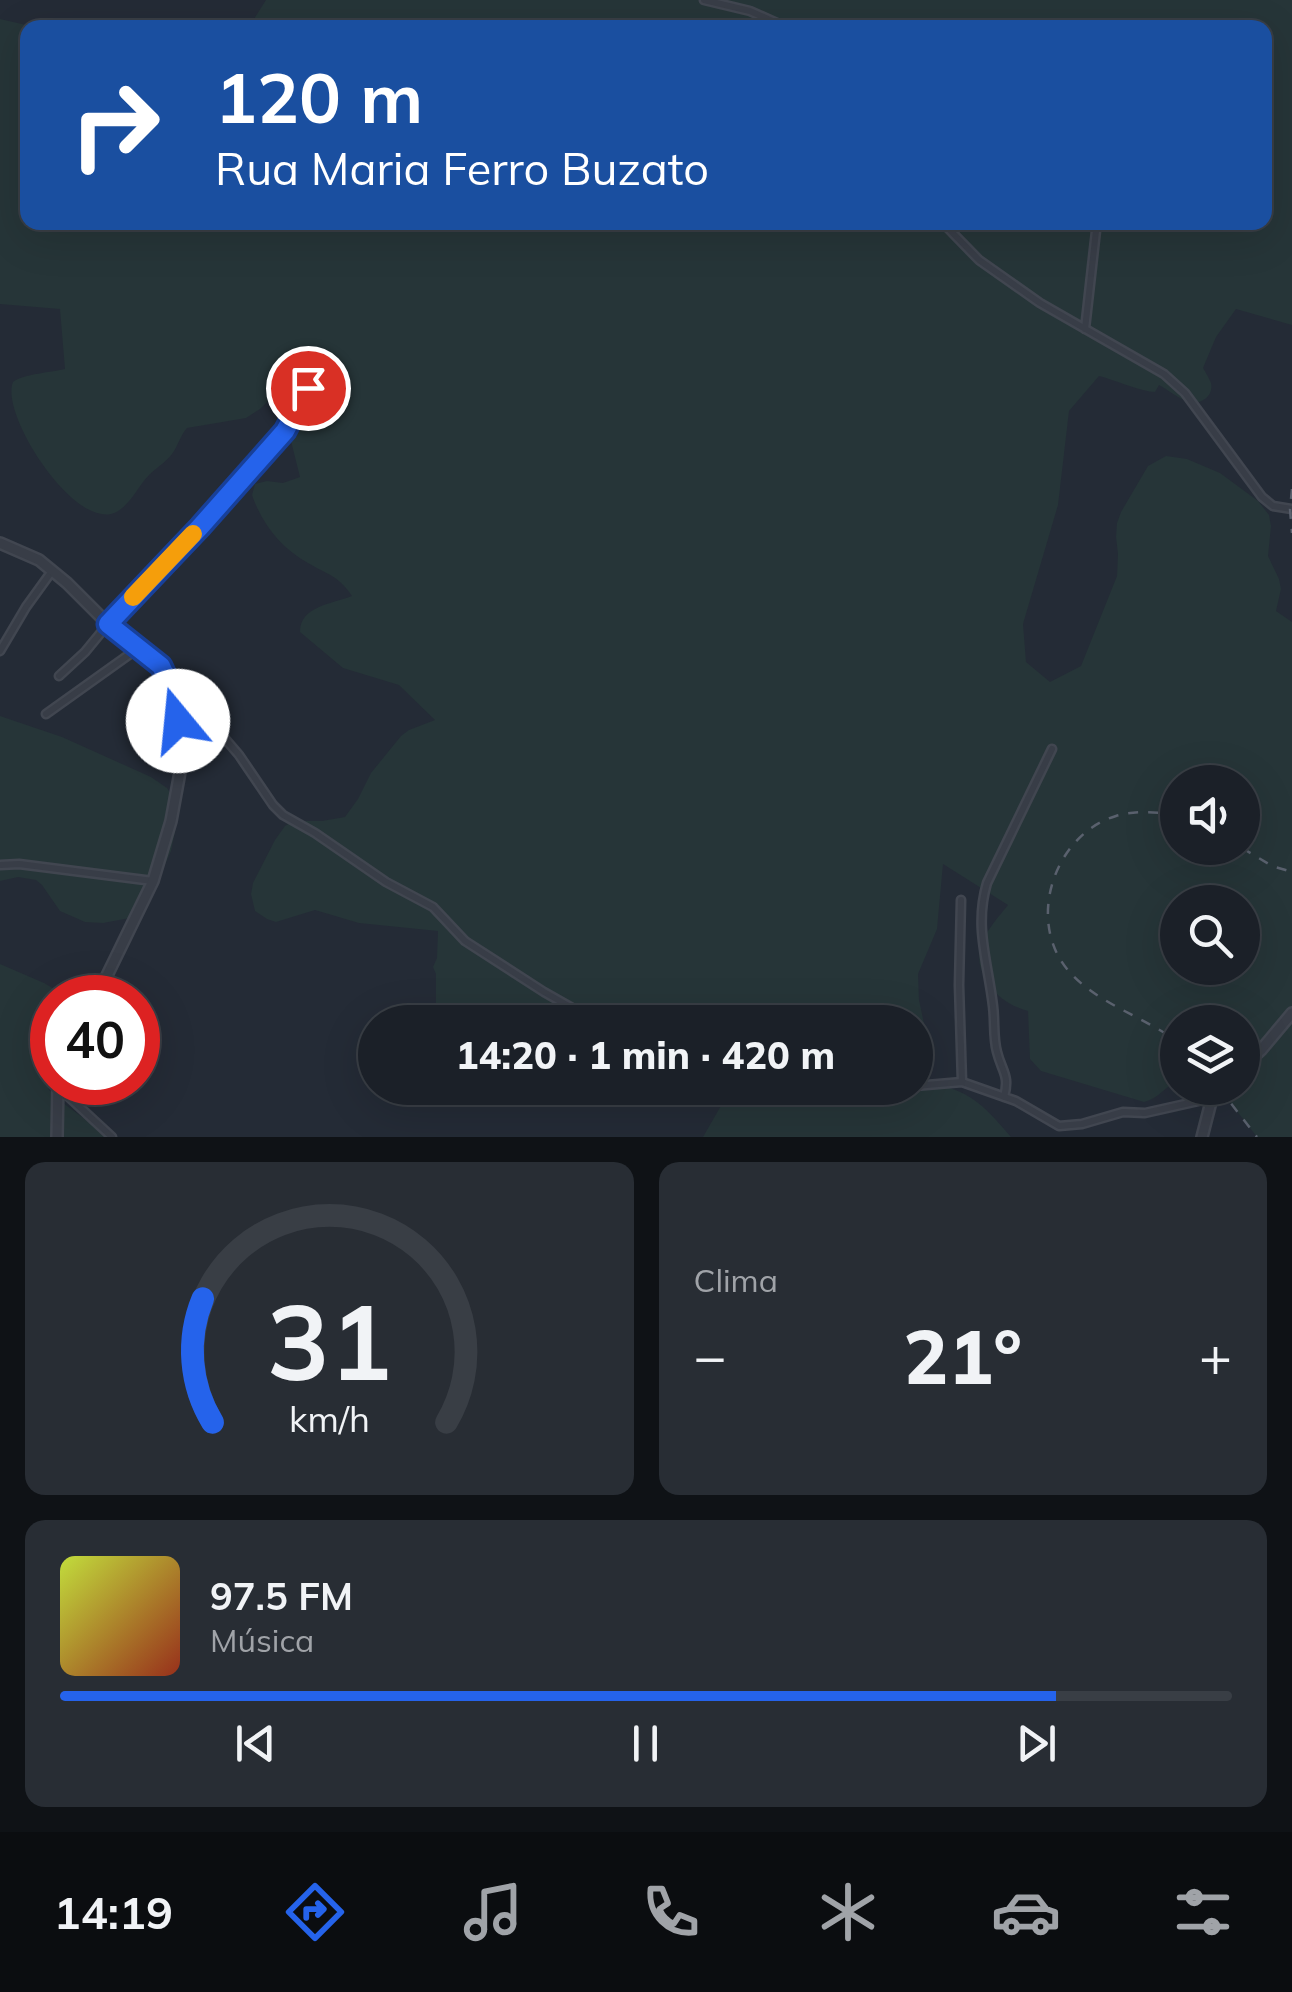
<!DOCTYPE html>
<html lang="pt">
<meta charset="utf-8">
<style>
body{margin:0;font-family:Mulish,sans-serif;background:#282d34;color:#f1f3f6;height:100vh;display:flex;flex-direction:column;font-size:38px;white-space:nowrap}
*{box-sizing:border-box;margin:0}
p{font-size:32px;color:#a0a3a8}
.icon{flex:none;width:55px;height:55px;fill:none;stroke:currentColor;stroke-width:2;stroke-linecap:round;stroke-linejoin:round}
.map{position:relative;height:1137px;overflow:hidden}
.details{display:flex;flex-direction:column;gap:25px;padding:25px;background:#0f1216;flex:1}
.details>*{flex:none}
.top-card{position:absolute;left:20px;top:20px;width:1252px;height:210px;border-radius:20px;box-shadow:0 10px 40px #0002,0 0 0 2px #393e45;background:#1a4fa0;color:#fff;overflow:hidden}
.buttons{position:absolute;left:1160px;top:765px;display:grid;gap:20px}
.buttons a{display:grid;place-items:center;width:100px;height:100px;border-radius:50%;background:#1b2028;box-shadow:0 10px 40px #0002,0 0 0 2px #393e45;font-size:50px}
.speed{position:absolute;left:30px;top:975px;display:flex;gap:20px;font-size:50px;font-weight:700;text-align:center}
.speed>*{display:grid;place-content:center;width:130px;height:130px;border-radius:50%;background:#1b2028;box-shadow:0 10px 40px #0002,0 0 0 2px #393e45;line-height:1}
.speed .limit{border:15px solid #d22;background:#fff;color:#111}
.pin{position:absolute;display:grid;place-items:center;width:85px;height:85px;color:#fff;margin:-42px;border:5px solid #fff;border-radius:50%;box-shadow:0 2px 10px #0007}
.me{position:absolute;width:110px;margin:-55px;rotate:343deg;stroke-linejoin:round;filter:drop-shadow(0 0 8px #0008)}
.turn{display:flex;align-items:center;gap:35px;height:210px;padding:0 30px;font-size:45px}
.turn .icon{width:130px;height:130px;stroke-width:2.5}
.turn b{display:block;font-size:70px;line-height:85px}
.big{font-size:75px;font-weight:800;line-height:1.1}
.details .card{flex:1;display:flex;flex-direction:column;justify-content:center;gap:15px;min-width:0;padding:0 35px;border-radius:20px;background:#282d34}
.details .dial{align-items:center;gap:0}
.dial svg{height:260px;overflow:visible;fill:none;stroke:#393e45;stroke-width:7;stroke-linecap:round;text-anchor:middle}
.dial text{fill:#f1f3f6;stroke:none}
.song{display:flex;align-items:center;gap:30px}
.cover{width:120px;height:120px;border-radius:15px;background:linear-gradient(135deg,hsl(70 70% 55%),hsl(10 70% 35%))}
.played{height:10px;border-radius:5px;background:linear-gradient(90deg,#2563eb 85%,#393e45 85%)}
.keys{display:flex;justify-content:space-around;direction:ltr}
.heat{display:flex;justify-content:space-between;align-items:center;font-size:55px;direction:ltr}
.details .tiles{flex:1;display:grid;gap:25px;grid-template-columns:1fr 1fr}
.card:last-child{grid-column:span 2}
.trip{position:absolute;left:358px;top:1005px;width:575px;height:100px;border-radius:50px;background:#1b2028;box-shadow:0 10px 40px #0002,0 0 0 2px #393e45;font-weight:800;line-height:100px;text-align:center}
.tab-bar{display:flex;height:160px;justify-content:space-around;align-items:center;background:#0b0d10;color:#a0a3a8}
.tab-bar .icon{width:70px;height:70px}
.tab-bar .on{color:#2563eb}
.tab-bar b{font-size:45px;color:#f1f3f6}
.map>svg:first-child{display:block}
</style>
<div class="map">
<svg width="1292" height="1137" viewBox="0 0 1292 1137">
<rect width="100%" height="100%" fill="#242b36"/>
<!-- green -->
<path fill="#263538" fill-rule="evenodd" d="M 266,0 L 1292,0 L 1292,325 L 1236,309 L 1216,337 L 1203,368 C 1204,369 1211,382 1211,383 C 1214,396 1201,405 1189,402 C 1179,399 1168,390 1159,385 L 1155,392 C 1142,392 1115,380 1099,376 L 1069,411 L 1058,505 L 1023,624 L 1026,662 L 1050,682 L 1081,666 L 1117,576 L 1118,554 L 1116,537 L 1117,523 L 1121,512 L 1148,466 L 1166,456 L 1187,459 L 1220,473 L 1258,501 L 1269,515 L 1271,526 L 1268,556 L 1279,579 L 1281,589 L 1276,611 L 1292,622 L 1292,1137 L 1257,1137 L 1226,1097 L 1202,1088 L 1242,1088 L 1242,1022 L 1178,1022 L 1177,1081 C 1165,1087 1159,1098 1144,1102 L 1041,1071 L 1030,1059 L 1028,1011 C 1011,1006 999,999 989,984 C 966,952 988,930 1008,905 L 943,864 L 937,929 L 918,974 L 919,1000 L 930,1052 L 926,1081 C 971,1092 981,1102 1011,1137 L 703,1137 L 726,1097 L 707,1088 L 915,1088 L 915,1022 L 436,1022 L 436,974 L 433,967 L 437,958 L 438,931 L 359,923 L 315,910 L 276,922 L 267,919 L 255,911 L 251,894 L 253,883 L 275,840 L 285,826 L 293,821 L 322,821 L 345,817 L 358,799 L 371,773 L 401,736 L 409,730 L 435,720 L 399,685 L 343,668 L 300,632 C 300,606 332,604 352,596 C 338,575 328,575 308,563 C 281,548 262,524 252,495 L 255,484 L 267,481 L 283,483 L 300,477 L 291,441 L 294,431 L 325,393 L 297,373 L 260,409 L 246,418 L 187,428 C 180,436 178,446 172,454 C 165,463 156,468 149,475 C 138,486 128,510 111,514 C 70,523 0,413 13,382 C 23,374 53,372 65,369 L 60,309 L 0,304 L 0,19 L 35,27 L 28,28 L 28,222 L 1265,222 L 1265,28 L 249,27 ZM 1178,782 L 1242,782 L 1242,848 L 1178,848 ZM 1178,902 L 1242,902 L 1242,968 L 1178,968 Z
M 0,716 L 62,737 L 151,777 L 167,788 L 174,799 L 178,817 L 171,851 L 151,896 L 140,912 L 130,918 L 103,923 L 85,922 L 60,911 L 42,885 L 36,880 L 18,877 L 0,881 Z
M 0,964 L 44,983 L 66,996 L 52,998 L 52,1056 L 45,1081 L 49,1090 L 63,1103 L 109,1137 L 0,1137 Z"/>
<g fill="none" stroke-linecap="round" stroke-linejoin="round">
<defs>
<path id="minor" d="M 704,0 L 750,11 L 788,28
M 942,222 L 979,260 L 1040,303 L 1164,374 L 1185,393 L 1262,497 L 1273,506 L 1292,509
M 1085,329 L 1097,222
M 0,651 L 26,607 L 52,571
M 59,676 L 85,652 L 108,624 L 200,527 L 285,431 L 307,389
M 177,705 L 215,727 L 239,755 L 273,805 L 283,815 L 315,833 L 386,882 L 433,907 L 465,941 L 544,992 L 597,1022
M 46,714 L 137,649
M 178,721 L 201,719
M 0,865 L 19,864 L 153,881
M 961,900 L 959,985 L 962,1082
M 915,1086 L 962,1082 L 1016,1101 L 1059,1126 L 1082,1124 L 1123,1112 L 1145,1113 L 1212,1098
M 58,1087 L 112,1137
M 729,1088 L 738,1093 C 796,1095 853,1099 910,1088
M 1004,1097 C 1010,1075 1002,1072 997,1052 C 993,1038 995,1021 993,1006 C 988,962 974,927 987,883 L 1052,749"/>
<path id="tertiary" d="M 0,543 L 39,560 L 67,583 L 108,624 L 161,666 L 175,696 L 178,721 L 180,772 L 171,821 L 153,881 L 96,998
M 1242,1068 L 1261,1050 L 1292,1013
M 57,1137 L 58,1082
M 1202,1137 L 1212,1098 L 1222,1088"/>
</defs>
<!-- minor casing -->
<use href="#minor" stroke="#414650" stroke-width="11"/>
<!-- tertiary casing -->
<use href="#tertiary" stroke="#414650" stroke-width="14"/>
<!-- minor -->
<use href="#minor" stroke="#383d47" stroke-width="6"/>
<!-- tertiary -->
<use href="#tertiary" stroke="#383d47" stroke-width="9"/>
<!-- rail -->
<path stroke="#5a616e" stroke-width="2.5" stroke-dasharray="10 10" stroke-linecap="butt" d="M 1292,489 L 1290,509 L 1292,533
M 1178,815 C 1157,812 1136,810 1116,816 C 1055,834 1026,919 1067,969 C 1095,1003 1143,1016 1178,1042
M 1242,848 L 1272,866 L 1292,872
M 1219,1088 L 1257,1137"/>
</g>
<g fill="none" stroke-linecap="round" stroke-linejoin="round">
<defs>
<path id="route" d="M 178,721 L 175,696 L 161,666 L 108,624 L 200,527 L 285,431 L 308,388"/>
</defs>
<!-- route casing -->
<use href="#route" stroke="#184099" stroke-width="25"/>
<!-- route -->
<use href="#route" stroke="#2563eb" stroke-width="18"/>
<!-- slow -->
<path stroke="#f59e0b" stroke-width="18" d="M 133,597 L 193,534"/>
</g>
</svg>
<div class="buttons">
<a><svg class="icon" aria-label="sound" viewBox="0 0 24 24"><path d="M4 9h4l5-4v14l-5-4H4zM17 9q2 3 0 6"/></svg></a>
<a><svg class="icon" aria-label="search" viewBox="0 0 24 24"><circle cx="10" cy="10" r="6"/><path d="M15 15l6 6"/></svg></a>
<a><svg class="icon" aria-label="layers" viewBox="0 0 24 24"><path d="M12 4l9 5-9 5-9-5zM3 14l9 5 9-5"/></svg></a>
</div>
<div class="speed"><div class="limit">40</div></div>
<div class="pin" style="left:308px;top:388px;background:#d93025"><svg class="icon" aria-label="arrive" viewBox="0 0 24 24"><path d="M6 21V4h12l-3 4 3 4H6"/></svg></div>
<svg class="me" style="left:178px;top:721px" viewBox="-20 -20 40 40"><circle r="19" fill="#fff"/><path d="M0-13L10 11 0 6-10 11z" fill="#2563eb"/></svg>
<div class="trip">14:20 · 1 min · 420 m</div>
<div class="top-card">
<div class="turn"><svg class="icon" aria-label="right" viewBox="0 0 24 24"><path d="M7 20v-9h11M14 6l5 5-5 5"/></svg><div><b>120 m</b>Rua Maria Ferro Buzato</div></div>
</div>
</div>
<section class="details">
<div class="tiles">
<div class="card dial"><svg viewBox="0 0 100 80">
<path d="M14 69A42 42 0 1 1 86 69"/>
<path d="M14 69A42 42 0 0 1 11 31" stroke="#2563eb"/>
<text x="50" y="56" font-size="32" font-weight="700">31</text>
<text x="50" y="72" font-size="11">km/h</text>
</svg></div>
<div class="card"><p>Clima</p>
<div class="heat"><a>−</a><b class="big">21°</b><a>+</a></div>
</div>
<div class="card">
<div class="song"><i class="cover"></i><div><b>97.5 FM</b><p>Música</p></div></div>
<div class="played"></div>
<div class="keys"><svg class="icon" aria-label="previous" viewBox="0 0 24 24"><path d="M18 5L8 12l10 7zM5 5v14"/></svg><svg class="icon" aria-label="pause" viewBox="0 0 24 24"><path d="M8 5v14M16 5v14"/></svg><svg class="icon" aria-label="next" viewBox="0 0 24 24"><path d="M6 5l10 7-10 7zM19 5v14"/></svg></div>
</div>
</div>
</section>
<nav class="tab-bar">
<b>14:19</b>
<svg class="icon on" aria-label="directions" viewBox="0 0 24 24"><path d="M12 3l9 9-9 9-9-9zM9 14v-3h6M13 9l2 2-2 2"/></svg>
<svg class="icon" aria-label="music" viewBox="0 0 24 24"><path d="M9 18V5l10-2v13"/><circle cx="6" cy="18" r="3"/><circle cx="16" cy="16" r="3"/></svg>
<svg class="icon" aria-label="phone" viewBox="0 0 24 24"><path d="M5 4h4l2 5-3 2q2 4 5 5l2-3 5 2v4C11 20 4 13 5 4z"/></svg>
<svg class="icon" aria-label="climate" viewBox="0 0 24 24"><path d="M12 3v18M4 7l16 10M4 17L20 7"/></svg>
<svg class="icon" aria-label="car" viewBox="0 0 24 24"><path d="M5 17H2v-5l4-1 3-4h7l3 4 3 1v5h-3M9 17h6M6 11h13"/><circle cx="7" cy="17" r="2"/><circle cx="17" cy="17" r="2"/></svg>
<svg class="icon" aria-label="filters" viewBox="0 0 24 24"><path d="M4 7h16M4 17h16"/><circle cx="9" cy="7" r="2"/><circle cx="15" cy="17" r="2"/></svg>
</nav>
